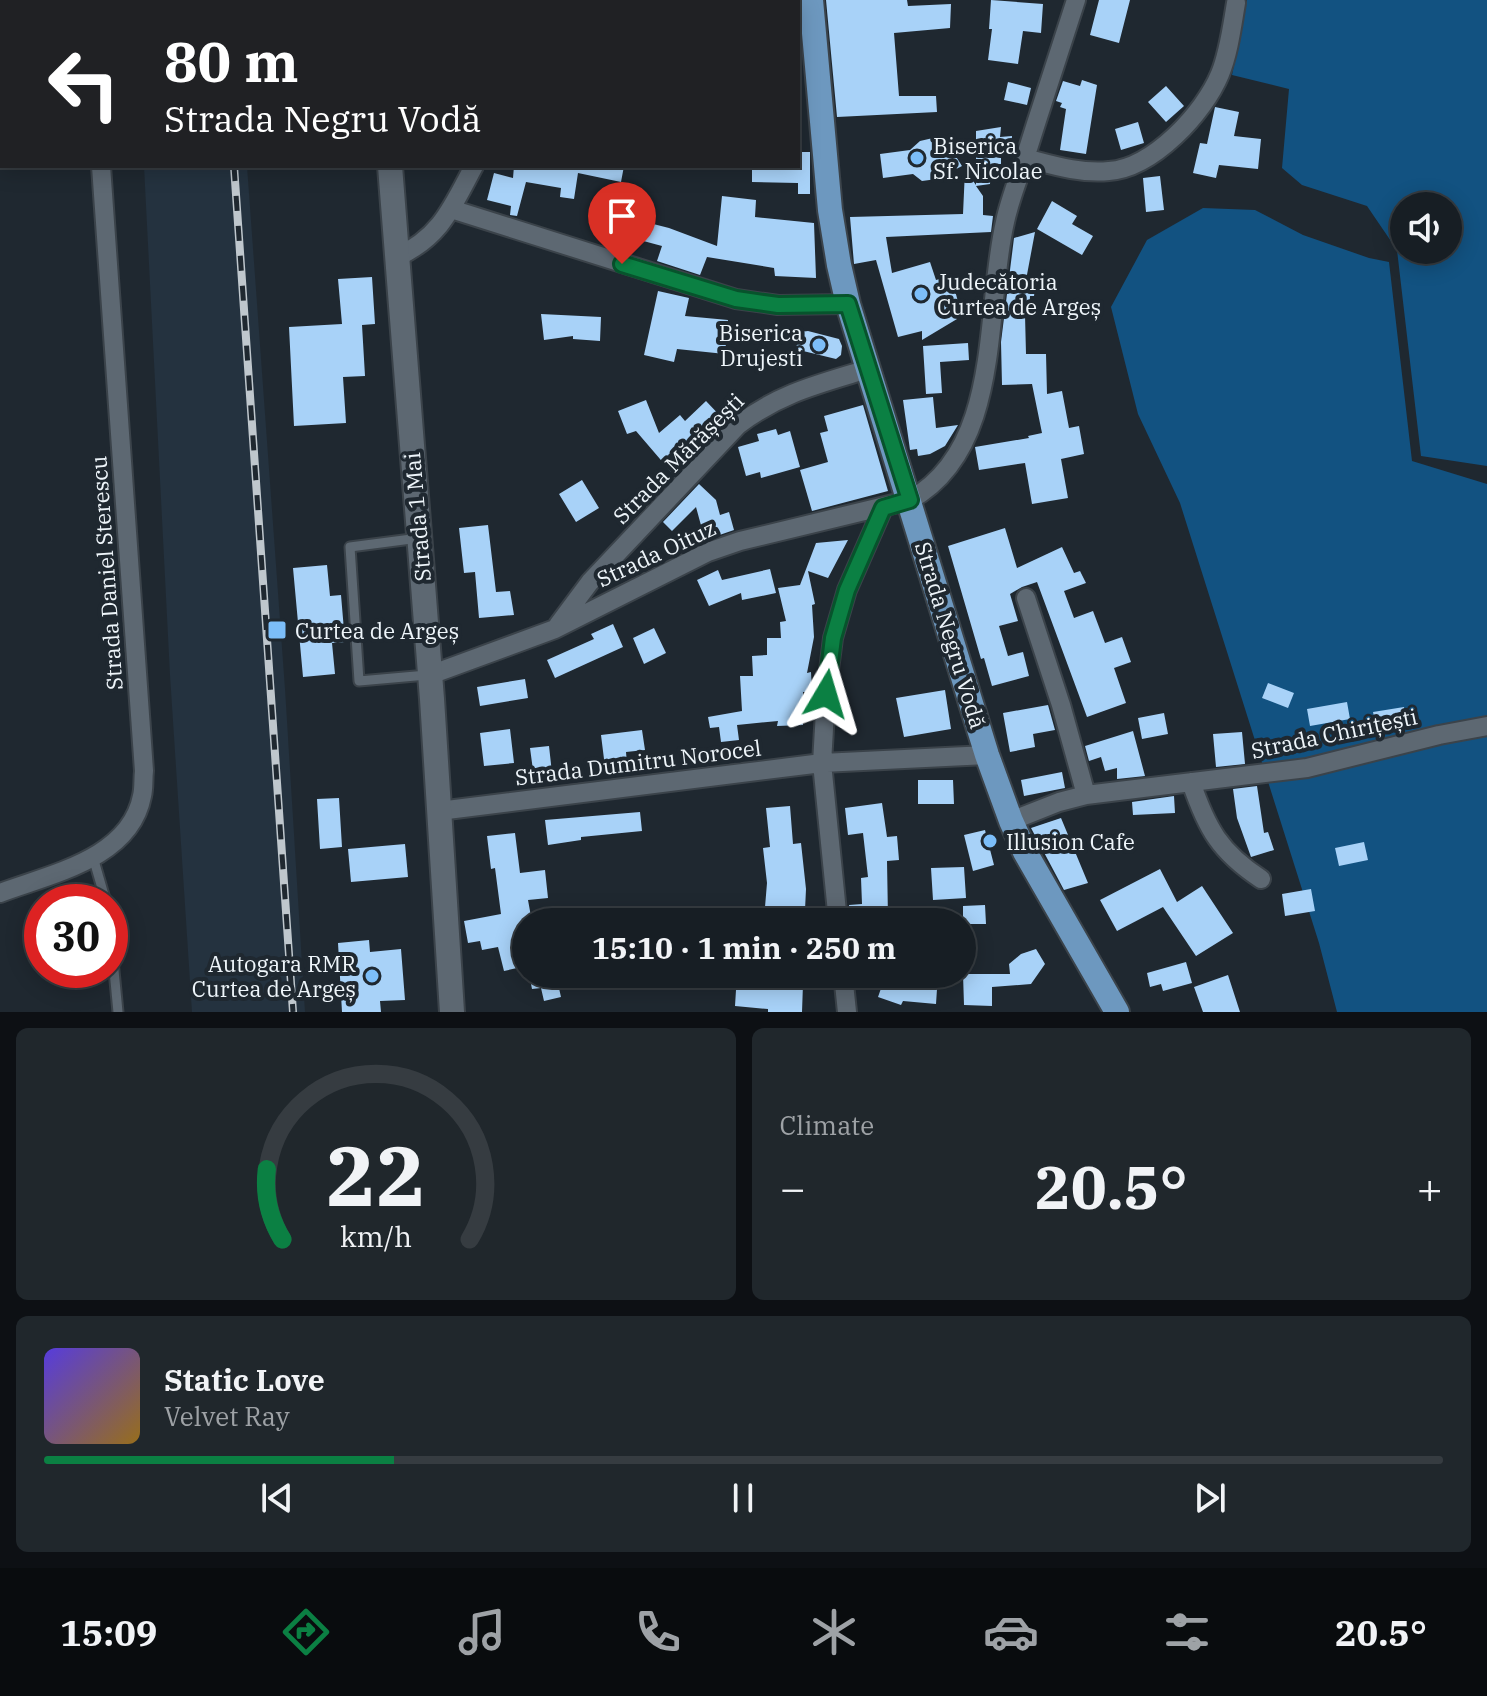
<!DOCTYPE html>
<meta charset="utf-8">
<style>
body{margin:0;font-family:"IBM Plex Serif",serif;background:#20272c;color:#f1f3f6;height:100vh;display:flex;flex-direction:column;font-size:30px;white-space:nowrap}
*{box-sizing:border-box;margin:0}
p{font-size:26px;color:#9ea2a6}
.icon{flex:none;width:44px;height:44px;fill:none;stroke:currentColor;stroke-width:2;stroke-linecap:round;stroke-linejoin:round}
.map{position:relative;height:1012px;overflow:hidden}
.sheet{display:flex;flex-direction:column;gap:16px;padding:16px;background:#0d1014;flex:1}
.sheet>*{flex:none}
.guide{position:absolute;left:0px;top:0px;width:800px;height:168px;box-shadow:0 4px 20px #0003,0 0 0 2px #363c41;background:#202124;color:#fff;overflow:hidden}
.controls{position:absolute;left:1390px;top:192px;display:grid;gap:16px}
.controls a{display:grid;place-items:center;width:72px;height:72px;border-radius:50%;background:#171e24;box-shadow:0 4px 20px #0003,0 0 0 2px #363c41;font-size:40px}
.speed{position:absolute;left:24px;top:884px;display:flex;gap:16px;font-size:40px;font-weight:700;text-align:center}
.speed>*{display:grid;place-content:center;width:104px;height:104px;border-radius:50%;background:#171e24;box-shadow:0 4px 20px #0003,0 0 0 2px #363c41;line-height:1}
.speed .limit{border:12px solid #d22;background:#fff;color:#111}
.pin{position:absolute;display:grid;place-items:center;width:68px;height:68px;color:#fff;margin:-82px -34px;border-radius:50% 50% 50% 0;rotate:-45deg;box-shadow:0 0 8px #0007}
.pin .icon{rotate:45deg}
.me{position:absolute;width:88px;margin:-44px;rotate:7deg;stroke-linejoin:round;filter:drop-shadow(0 0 6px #0008)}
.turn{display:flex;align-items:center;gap:28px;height:168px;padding:0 32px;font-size:36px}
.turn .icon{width:104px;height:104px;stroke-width:2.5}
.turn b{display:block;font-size:56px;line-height:68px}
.big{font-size:60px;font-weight:800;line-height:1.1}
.sheet .card{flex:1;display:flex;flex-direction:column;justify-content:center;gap:12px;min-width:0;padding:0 28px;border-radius:12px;background:#20272c}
.sheet .dial{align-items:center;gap:0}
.dial svg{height:208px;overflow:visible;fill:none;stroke:#363c41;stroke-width:7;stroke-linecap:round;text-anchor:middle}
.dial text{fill:#f1f3f6;stroke:none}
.song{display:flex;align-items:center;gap:24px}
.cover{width:96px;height:96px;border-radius:12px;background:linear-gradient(135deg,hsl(250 70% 55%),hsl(40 70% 35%))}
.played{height:8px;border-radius:4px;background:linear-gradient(90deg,#0b8043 25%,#363c41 25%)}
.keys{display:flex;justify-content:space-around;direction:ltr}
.heat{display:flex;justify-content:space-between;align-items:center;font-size:44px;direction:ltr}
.sheet .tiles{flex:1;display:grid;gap:16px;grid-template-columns:1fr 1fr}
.card:last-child{grid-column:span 2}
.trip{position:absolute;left:512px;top:908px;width:464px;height:80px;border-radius:40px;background:#171e24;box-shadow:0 4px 20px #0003,0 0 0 2px #363c41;font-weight:800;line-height:80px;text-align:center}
.menu{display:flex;height:128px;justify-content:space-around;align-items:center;background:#090c0e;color:#9ea2a6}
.menu .icon{width:56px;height:56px}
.menu .on{color:#0b8043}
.menu b{font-size:36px;color:#f1f3f6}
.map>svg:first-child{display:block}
</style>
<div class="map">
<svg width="1487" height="1012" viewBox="0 0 1487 1012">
<rect width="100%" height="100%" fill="#1f2830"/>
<!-- built -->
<path fill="#24323f" d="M 144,166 L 247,166 L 285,689 L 305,1012 L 192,1012 L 170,675 Z"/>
<!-- green -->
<path fill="#125281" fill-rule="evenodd" d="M 1247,0 L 1487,0 L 1487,466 L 1421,456 L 1397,250 L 1367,206 L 1302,185 L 1282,168 L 1289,89 L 1232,75 ZM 1404,206 L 1448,206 L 1448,250 L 1404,250 Z
M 1203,208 L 1255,210 L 1303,235 L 1369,258 L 1389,262 L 1412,461 L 1487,484 L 1487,1012 L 1337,1012 L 1319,943 L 1180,503 L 1138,414 L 1111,307 L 1147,240 Z"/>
<!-- building -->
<path fill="#a8d2f8" d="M 826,0 L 907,0 L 908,6 L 951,4 L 950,28 L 894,33 L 899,96 L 936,96 L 937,112 L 837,117 Z
M 991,0 L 1043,4 L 1041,33 L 1023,31 L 1018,64 L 988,60 L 992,29 L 989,29 Z
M 1099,0 L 1130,0 L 1119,43 L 1090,35 Z
M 1082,80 L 1097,85 L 1086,154 L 1060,150 L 1066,109 L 1060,107 L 1062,103 L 1056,101 L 1063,81 L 1080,86 Z
M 1008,82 L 1031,88 L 1027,105 L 1004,100 Z
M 1166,86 L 1184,106 L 1166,122 L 1148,102 Z
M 1215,107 L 1239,112 L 1234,136 L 1261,139 L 1258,169 L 1219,165 L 1216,178 L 1193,173 L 1200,143 L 1207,144 Z
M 1138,122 L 1144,143 L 1121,150 L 1115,129 Z
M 1001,127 L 1000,137 L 1012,136 L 1011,154 L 1001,154 L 1001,164 L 991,164 L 990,184 L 976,186 L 983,196 L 983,215 L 993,216 L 991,232 L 886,237 L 892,273 L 930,262 L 936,280 L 951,276 L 960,309 L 957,319 L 922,340 L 922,331 L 898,337 L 876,260 L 854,264 L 850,217 L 963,214 L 965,170 L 976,185 L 976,131 Z
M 933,138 L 946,141 L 962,166 L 937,179 L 922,181 L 913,174 L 883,178 L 880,154 L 910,150 L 920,141 Z
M 798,152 L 810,152 L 810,194 L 798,194 L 798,183 L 752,182 L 752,166 L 798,166 Z
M 514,166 L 624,166 L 621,182 L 578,173 L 574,199 L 560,197 L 561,188 L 526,182 L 517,216 L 510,215 L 511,206 L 487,200 L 494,173 L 513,178 Z
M 1160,176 L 1164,210 L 1146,212 L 1143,178 Z
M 722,196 L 756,200 L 755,217 L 814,223 L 816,278 L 775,276 L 774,268 L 707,257 L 700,275 L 657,261 L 662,246 L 610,232 L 614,214 L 669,228 L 717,246 Z
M 1052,201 L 1077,216 L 1072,224 L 1093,236 L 1082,255 L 1037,229 Z
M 1035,232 L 1026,280 L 1036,280 L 1034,296 L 1030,296 L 1029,315 L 1025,315 L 1026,354 L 1046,354 L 1047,394 L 1062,391 L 1069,428 L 1079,426 L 1084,454 L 1061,459 L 1068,498 L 1032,504 L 1025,463 L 979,470 L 975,447 L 1029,438 L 1028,436 L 1042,433 L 1032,384 L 1002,385 L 1001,342 L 1014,238 Z
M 372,277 L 375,324 L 362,325 L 365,376 L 343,377 L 346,423 L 294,426 L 289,327 L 342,324 L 338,279 Z
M 658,291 L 689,298 L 685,316 L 728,320 L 725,354 L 677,349 L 674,362 L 644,355 Z
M 541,314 L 601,317 L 600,341 L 573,339 L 573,336 L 544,340 Z
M 808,331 L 839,339 L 842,346 L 841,355 L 836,359 L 799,350 L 796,344 L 800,332 Z
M 968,343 L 969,360 L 940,362 L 942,393 L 926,394 L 923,346 Z
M 933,397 L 936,428 L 958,425 L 945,446 L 930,454 L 918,456 L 917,449 L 910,450 L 903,400 Z
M 646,400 L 659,433 L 680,415 L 685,421 L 706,401 L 725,421 L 690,454 L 681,444 L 668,455 L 674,472 L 672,473 L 636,431 L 627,434 L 618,411 Z
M 863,405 L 888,491 L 812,511 L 800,470 L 828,462 L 820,433 L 828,431 L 824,416 Z
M 776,429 L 778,435 L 790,431 L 800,467 L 761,478 L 760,472 L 746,476 L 738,447 L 759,441 L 757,434 Z
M 582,480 L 599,508 L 576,522 L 559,494 Z
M 699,484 L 716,500 L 720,515 L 729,512 L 734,530 L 705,540 L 696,507 L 672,531 L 663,522 Z
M 488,525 L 496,592 L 510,591 L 514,615 L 479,618 L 475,572 L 464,573 L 459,528 Z
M 1005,528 L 1017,568 L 1062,547 L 1074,573 L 1080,571 L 1086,583 L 1064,591 L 1074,618 L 1093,611 L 1105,643 L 1122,637 L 1131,662 L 1114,668 L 1126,703 L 1087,717 L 1037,582 L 1022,587 L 1010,594 L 1018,621 L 999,626 L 1008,656 L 1023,652 L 1029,676 L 992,686 L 984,658 L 981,659 L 948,546 Z
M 848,540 L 828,578 L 808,571 L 815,604 L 812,605 L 814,637 L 807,673 L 811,672 L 812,692 L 803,692 L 803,725 L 777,726 L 778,721 L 737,725 L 739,740 L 721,742 L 719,727 L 710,728 L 708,717 L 742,711 L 740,676 L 753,676 L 752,656 L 767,655 L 767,638 L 781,638 L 780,622 L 786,621 L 778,588 L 800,585 L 816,543 Z
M 327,565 L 330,596 L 341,595 L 345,642 L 332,643 L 335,674 L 303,677 L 293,568 Z
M 770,569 L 776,593 L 742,600 L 741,593 L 709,606 L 697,580 L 718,570 L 722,580 Z
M 613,624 L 623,647 L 555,678 L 547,660 L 594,639 L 591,634 Z
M 654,628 L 666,653 L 644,664 L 633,638 Z
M 525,679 L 528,698 L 480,706 L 477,687 Z
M 1268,683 L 1294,693 L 1288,708 L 1262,698 Z
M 945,690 L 951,729 L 904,737 L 896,698 Z
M 1347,702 L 1350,719 L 1310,726 L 1307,709 Z
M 1048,705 L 1055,730 L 1033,734 L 1035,747 L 1010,752 L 1003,713 Z
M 1404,707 L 1406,721 L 1376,726 L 1373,712 Z
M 1164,713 L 1168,734 L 1142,739 L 1138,718 Z
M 510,729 L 514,763 L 484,766 L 480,733 Z
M 642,730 L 645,750 L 626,752 L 627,764 L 605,767 L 601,735 Z
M 1133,731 L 1145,776 L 1117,779 L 1117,768 L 1105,771 L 1101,757 L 1089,761 L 1085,746 Z
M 1242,732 L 1245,764 L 1216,767 L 1213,734 Z
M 549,746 L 553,782 L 535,785 L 530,748 Z
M 1062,772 L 1065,788 L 1024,796 L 1021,780 Z
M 918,780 L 953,780 L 954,804 L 918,804 Z
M 1257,786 L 1264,833 L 1268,832 L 1274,850 L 1251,857 L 1237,818 L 1233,789 Z
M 1174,796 L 1175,813 L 1133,815 L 1132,802 Z
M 339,798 L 342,847 L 320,849 L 317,799 Z
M 882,803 L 887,837 L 897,836 L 899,860 L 887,861 L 888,918 L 850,919 L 849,905 L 862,904 L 861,878 L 868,877 L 863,833 L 848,835 L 845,808 Z
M 790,806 L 793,844 L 801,843 L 806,889 L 805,910 L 765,907 L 767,883 L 763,848 L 770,847 L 766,808 Z
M 640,812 L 642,831 L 581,837 L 581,840 L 548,845 L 545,820 Z
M 1061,818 L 1088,883 L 1064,890 L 1031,828 Z
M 985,830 L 994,865 L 973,871 L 964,835 Z
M 515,833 L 520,873 L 545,870 L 548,898 L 528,900 L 532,922 L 526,922 L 526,966 L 504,971 L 498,947 L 482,950 L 480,941 L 468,943 L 464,921 L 501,914 L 495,868 L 491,869 L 487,836 Z
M 1364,842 L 1368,860 L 1339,866 L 1335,848 Z
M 405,844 L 408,877 L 351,882 L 348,849 Z
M 964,867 L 966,898 L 933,900 L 931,868 Z
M 1160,869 L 1177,902 L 1202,886 L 1233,933 L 1196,956 L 1163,907 L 1117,931 L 1100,900 Z
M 1311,889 L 1315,911 L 1285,916 L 1282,894 Z
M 985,905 L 986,924 L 963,924 L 963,906 Z
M 369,940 L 370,952 L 401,949 L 405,1000 L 380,1001 L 381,1012 L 342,1012 L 338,943 Z
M 1036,949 L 1045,964 L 1031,984 L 992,987 L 992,1006 L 964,1005 L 963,974 L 1010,974 L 1009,964 L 1021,954 Z
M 1186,962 L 1192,983 L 1163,991 L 1161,984 L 1150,987 L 1147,973 Z
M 529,974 L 573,974 L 574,980 L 558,984 L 561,997 L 544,1001 L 541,988 L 532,989 Z
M 886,974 L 897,974 L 921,982 L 921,974 L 938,974 L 936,1004 L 903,1001 L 901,1005 L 878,997 Z
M 1228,975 L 1240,1012 L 1203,1012 L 1194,987 Z
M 746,980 L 803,984 L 802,1012 L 768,1012 L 768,1009 L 735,1006 L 736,990 L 746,990 Z"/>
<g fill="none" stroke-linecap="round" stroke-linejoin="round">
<defs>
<path id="lane" d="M 419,538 L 350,547 L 359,681 L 427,675
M 93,857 L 106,902
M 110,929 L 118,1012"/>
<path id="street" d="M 89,0 L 89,2
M 561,2 L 562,0
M 1025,158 C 1052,165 1081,174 1109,171 C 1153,168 1204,113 1220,74 C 1229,52 1232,26 1236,3
M 451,209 L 736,299 L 778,305 L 848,304
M 397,257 C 441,237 452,207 474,166
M 1026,598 L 1061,705 L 1086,795
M 558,625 L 590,582 L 738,425 C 780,393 819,384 868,369
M 430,675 L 555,629 L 708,552 L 740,541 L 910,500 C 1003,448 984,312 1005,222 C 1010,198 1020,175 1027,152 C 1043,101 1060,50 1076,0
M 1191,782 C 1207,829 1220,852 1261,879
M 439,811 L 822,763 L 987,755
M 1011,821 L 1059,802 L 1086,795 L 1307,768 L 1439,735 L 1487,726
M 0,893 C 50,874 130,859 142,796 C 144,788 143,779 144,771 L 101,166
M 838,922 L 822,763 L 826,694 L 833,638 L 847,590 L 883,508
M 843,974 L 847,1012"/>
<path id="secondary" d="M 378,0 L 379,2
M 390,166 L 432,699 L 452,1012"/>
<path id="primary" d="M 811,0 L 830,210 L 839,265 L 848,304 L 987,755 L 1011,821 L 1025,852 L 1117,1012"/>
</defs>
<!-- lane casing -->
<use href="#lane" stroke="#3b434a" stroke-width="13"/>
<!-- street casing -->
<use href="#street" stroke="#3b434a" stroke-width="22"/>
<!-- secondary casing -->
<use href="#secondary" stroke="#3b434a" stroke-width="28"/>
<!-- primary casing -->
<use href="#primary" stroke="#3b434a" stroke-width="28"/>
<!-- lane -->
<use href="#lane" stroke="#5d6872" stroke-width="9"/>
<!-- street -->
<use href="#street" stroke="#5d6872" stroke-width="18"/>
<!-- secondary -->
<use href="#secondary" stroke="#5d6872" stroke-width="24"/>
<!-- primary -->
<use href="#primary" stroke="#6d98bf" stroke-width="24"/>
<defs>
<path id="rail" d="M 221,0 L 221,2
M 234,166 L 293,1012"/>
</defs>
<!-- rail casing -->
<use href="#rail" stroke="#bfc7cd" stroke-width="8"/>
<!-- rail -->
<use href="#rail" stroke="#1f2830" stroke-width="5" stroke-dasharray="15" stroke-linecap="butt"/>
</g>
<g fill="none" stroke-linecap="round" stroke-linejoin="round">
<defs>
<path id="route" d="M 622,264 L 736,299 L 778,305 L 848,304 L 910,500 L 883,508 L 847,590 L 833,638 L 826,694"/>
</defs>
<!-- route casing -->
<use href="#route" stroke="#07532c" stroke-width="20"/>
<!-- route -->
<use href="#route" stroke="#0b8043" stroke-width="14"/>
</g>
<!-- markers -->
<g fill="#7cbef9" stroke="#1f2830" stroke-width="3">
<circle cx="917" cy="158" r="8"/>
<circle cx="921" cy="294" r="8"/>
<circle cx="819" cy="345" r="8"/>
<rect x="267" y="620" width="20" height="20" rx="4"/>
<circle cx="990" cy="841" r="8"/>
<circle cx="372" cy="976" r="8"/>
</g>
<g text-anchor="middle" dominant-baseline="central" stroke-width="8" stroke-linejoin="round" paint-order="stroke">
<!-- poi labels -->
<g font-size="22" fill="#eef5fa" stroke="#1f2830" text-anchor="start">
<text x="933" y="145">Biserica<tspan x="933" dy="25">Sf. Nicolae</tspan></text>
<text x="937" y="281">Judecătoria<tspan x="937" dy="25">Curtea de Argeș</tspan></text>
<text x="803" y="332" text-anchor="end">Biserica<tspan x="803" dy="25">Drujesti</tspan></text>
<text x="295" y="630">Curtea de Argeș</text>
<text x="1006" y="841">Illusion Cafe</text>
<text x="356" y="963" text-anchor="end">Autogara RMR<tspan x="356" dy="25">Curtea de Argeș</tspan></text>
</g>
<!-- street labels -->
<g font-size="22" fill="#eef5fa" stroke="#1f2830">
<text transform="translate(678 458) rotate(-45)">Strada Mărășești</text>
<text transform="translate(417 517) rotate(-95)">Strada 1 Mai</text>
<text transform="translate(656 553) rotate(-25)">Strada Oituz</text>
<text transform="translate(106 573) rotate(-94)">Strada Daniel Sterescu</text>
<text transform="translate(951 635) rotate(73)">Strada Negru Vodă</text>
<text transform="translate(1334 733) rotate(-12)">Strada Chirițești</text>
<text transform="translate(638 762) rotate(-7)">Strada Dumitru Norocel</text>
</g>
</g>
</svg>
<div class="controls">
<a><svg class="icon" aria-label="sound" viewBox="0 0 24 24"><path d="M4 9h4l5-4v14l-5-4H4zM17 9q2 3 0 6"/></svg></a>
</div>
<div class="speed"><div class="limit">30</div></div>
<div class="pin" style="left:622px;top:264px;background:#d93025"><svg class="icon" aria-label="arrive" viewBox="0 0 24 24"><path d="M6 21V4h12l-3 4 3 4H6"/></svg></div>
<svg class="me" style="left:826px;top:694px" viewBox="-20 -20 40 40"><path d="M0-17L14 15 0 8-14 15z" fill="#0b8043" stroke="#fff" stroke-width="4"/></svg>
<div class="trip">15:10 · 1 min · 250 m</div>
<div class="guide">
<div class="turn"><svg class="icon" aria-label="left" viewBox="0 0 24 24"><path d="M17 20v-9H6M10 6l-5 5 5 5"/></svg><div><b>80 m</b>Strada Negru Vodă</div></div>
</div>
</div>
<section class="sheet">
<div class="tiles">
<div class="card dial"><svg viewBox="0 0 100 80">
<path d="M14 69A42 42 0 1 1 86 69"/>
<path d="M14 69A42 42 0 0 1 8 42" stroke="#0b8043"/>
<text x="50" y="56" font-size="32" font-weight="700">22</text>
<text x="50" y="72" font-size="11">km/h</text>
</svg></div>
<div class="card"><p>Climate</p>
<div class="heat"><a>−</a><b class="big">20.5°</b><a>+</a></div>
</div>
<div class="card">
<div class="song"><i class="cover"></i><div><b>Static Love</b><p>Velvet Ray</p></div></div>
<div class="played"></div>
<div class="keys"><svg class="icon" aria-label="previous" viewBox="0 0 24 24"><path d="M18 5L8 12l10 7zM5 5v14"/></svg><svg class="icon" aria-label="pause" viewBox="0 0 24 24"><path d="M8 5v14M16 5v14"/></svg><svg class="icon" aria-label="next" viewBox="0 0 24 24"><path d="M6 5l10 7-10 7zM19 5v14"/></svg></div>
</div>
</div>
</section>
<nav class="menu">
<b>15:09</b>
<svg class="icon on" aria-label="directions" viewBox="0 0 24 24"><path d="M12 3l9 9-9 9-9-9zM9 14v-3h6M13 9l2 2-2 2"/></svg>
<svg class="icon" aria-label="music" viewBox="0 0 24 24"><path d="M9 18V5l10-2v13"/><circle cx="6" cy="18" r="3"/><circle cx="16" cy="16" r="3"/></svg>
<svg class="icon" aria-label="phone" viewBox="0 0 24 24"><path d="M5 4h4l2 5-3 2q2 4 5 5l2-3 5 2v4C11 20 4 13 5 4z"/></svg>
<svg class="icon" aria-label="climate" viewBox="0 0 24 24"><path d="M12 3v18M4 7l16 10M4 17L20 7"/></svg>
<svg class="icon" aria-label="car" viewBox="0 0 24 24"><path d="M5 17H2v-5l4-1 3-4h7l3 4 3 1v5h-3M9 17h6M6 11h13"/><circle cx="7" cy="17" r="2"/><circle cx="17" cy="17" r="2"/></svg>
<svg class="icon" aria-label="filters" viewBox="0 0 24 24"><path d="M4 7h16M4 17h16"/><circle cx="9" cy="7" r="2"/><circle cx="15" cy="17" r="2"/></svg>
<b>20.5°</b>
</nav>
